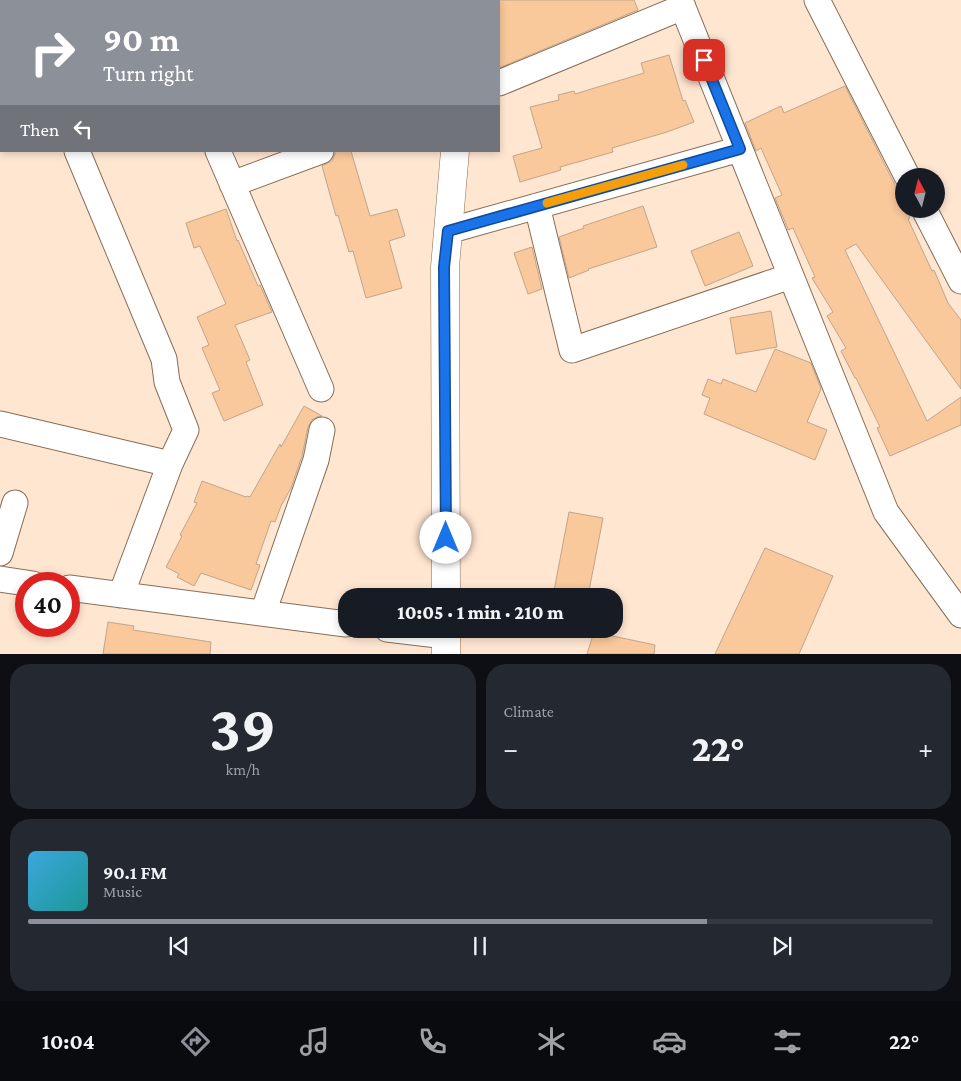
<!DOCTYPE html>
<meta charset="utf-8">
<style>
body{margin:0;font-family:"Crimson Pro",serif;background:#242831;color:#f1f3f6;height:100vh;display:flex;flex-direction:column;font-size:19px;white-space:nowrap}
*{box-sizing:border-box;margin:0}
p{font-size:16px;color:#9ea1a6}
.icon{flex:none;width:28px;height:28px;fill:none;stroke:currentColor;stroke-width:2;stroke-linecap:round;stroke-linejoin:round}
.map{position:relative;height:654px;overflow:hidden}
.panel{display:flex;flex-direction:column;gap:10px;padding:10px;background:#0d0f14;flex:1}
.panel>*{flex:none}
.banner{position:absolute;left:0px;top:0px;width:500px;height:152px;box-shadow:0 2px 8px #0003;background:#8c9099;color:#fff;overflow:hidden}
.needle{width:32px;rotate:353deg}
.buttons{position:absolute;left:895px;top:168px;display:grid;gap:10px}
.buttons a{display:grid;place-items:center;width:50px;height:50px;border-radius:50%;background:#171b24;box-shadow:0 2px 8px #0003;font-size:25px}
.speed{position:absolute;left:15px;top:572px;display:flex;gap:10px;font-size:25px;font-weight:700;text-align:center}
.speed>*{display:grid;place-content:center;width:65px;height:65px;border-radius:50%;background:#171b24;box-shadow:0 2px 8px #0003;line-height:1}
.speed .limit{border:8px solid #d22;background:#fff;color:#111}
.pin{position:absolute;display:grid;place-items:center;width:42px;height:42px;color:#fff;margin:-21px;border-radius:10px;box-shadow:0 2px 8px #0006}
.me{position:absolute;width:55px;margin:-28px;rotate:0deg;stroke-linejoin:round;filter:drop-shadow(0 0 4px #0008)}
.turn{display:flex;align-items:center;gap:18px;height:105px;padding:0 20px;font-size:22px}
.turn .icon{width:65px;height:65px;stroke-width:2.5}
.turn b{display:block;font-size:35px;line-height:42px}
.then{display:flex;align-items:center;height:48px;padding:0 20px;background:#0003;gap:10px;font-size:19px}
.big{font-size:38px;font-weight:800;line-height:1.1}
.panel .card{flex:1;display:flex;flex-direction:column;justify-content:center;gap:8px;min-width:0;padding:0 18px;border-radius:20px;background:#242831}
.panel .dial{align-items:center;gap:0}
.dial b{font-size:65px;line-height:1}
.song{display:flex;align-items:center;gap:15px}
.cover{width:60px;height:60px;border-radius:8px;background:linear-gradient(135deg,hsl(200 70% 55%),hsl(180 70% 35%))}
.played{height:5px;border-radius:2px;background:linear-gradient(90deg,#8c9099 75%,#363941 75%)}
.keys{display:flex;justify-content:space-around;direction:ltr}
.heat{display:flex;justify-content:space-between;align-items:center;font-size:28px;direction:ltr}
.panel .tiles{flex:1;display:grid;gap:10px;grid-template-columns:1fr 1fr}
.card:last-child{grid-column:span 2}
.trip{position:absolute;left:338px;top:588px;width:285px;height:50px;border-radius:20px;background:#171b24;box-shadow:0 2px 8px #0003;font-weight:800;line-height:50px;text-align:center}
.tabs{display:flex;height:80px;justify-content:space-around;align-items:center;background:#090b0e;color:#9ea1a6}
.tabs .icon{width:35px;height:35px}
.tabs .selected{color:#8c9099}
.tabs b{font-size:22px;color:#f1f3f6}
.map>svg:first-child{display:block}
</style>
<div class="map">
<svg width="961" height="654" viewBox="0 0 961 654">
<rect width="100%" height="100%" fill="#ffe6d1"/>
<!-- building -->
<path fill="#f9c89b" stroke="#c1a58b" d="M 499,0 L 634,0 L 638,10 L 499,68 Z
M 669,55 L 683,101 L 685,100 L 694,122 L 667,132 L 612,148 L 613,152 L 560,167 L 561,170 L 520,182 L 513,156 L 542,148 L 530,107 L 559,100 L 558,95 L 574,91 L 575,94 L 644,73 L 641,63 Z
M 845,86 L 894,183 L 904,203 L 904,209 L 906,209 L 910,218 L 908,219 L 932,271 L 934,270 L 948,303 L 961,320 L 961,389 L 856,244 L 845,250 L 927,421 L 961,397 L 961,425 L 890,456 L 877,428 L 880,427 L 856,378 L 855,378 L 841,351 L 846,348 L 827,316 L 833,312 L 812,278 L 815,277 L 793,228 L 788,230 L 788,229 L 775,198 L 782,195 L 761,148 L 756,151 L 745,123 L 781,106 L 784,113 Z
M 335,151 L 351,151 L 370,216 L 397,209 L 405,236 L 389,241 L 402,288 L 366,298 L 353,251 L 349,252 L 338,215 L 336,216 L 322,166 L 332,161 L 335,154 Z
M 643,206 L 657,247 L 588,269 L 589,270 L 569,278 L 559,237 L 584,228 L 583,226 Z
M 226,209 L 237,241 L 238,240 L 258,286 L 260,285 L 272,312 L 235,325 L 250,360 L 246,362 L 263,405 L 224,421 L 212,393 L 220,390 L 202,348 L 209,345 L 197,317 L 226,304 L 200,246 L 194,248 L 186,223 Z
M 739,232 L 753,266 L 705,286 L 691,251 Z
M 532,247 L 542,289 L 528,294 L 514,253 Z
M 771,311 L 777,347 L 736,354 L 730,318 Z
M 775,349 L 811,363 L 821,389 L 807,422 L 827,430 L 815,460 L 704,414 L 710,398 L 702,395 L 708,379 L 721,384 L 723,379 L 756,392 Z
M 304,406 L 322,416 L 317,417 L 312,420 L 308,427 L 302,456 L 291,488 L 281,506 L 275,522 L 271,521 L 256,564 L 260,565 L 251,590 L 201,573 L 194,586 L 177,577 L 179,574 L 166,567 L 182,536 L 180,535 L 197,503 L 194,502 L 202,481 L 246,497 L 247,496 L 250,497 L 280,444 L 281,447 Z
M 569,512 L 603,518 L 588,596 L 553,596 Z
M 765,548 L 833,576 L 799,654 L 715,654 Z
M 108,622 L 134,626 L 133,630 L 211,642 L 210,654 L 103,654 Z
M 594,632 L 655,645 L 654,654 L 587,654 Z"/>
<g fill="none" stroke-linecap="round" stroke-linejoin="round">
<defs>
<path id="minor" d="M 680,0 L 886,512 L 961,615
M 817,0 L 907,176
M 269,1 L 270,0
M 330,1 L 333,0
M 499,83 L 683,7
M 0,130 L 1,130
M 77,151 L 164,359 L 167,382 L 186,430 L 170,464
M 218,151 L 321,389
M 232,184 L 321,151
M 537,206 L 572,350 L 791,276
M 924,209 L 961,281
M 448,231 L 740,149
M 0,424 L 170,464 L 121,595
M 0,553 L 15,503
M 0,579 L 33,584
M 69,588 L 346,624
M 263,613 L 316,460 L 322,430
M 387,629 L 446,636"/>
<path id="tertiary" d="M 468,1 L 468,0
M 446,596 L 445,267 L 455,151
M 446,629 L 446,654"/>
</defs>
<!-- minor casing -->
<use href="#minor" stroke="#896e56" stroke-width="27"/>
<!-- tertiary casing -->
<use href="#tertiary" stroke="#896e56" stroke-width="29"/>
<!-- minor -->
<use href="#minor" stroke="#fff" stroke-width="25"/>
<!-- tertiary -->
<use href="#tertiary" stroke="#fff" stroke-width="28"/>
</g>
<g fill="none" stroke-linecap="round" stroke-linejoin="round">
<defs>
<path id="route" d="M 446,538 L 444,267 L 448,231 L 740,149 L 704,60"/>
</defs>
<!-- route casing -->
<use href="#route" stroke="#114b97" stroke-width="12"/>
<!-- route -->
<use href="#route" stroke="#1a73e8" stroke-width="9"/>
<!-- slow -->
<path stroke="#f59e0b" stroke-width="9" d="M 547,203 L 683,165"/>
</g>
</svg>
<div class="buttons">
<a><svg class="needle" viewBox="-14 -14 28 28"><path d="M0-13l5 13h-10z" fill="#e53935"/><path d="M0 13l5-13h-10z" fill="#9ea1a6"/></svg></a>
</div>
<div class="speed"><div class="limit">40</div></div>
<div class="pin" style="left:704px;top:60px;background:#d93025"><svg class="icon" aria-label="arrive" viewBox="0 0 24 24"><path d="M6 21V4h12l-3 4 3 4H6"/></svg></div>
<svg class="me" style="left:446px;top:538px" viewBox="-20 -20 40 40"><circle r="19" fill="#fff"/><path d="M0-13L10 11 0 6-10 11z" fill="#1a73e8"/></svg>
<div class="trip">10:05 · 1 min · 210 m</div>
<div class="banner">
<div class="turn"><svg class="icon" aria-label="right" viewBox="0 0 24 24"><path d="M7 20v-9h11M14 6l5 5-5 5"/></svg><div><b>90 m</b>Turn right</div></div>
<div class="then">Then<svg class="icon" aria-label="left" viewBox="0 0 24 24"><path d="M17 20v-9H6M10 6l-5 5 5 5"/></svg></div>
</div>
</div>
<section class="panel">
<div class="tiles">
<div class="card dial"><b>39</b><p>km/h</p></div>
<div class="card"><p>Climate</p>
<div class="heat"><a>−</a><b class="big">22°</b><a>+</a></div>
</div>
<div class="card">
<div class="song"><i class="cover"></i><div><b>90.1 FM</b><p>Music</p></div></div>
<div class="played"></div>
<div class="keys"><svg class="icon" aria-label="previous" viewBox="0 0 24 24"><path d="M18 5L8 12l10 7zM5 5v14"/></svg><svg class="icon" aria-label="pause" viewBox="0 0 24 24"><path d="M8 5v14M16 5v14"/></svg><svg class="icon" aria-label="next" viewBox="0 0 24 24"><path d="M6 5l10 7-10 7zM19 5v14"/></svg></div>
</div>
</div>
</section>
<nav class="tabs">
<b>10:04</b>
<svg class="icon selected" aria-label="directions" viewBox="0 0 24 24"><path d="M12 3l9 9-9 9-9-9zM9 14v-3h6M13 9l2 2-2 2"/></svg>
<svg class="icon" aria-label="music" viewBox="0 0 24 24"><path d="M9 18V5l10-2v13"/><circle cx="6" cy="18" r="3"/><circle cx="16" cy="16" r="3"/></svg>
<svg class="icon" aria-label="phone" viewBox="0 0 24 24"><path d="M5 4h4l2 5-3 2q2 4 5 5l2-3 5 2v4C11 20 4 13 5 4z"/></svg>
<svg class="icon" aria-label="climate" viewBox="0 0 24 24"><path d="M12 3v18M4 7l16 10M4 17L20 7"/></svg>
<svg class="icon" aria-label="car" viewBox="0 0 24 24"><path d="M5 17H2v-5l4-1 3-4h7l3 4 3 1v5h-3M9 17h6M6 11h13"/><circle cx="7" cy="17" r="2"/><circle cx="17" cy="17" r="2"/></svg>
<svg class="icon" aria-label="filters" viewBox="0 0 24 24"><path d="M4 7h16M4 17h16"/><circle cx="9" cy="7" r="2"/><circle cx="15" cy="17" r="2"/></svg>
<b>22°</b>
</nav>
